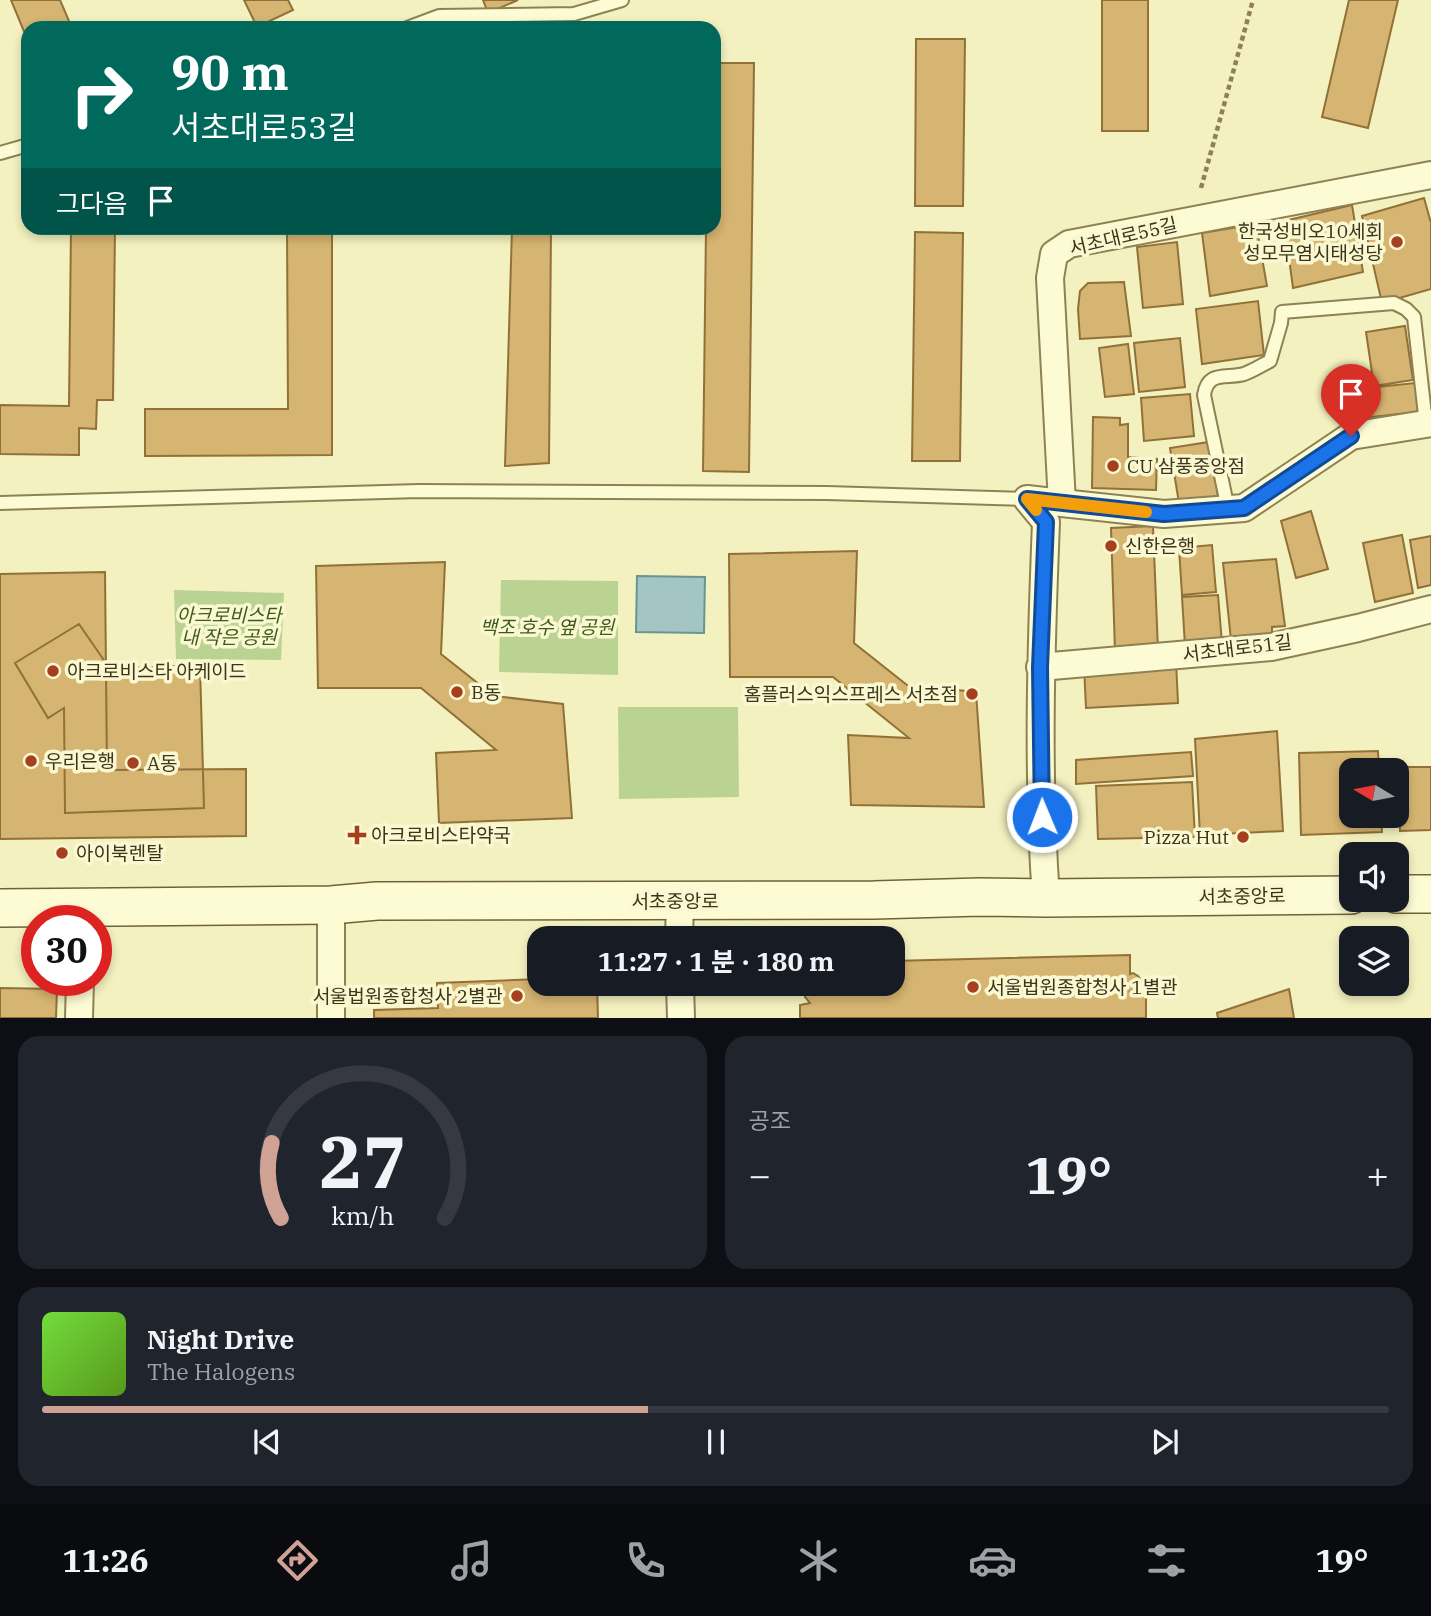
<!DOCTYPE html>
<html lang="ko">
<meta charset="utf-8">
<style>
body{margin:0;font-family:"IBM Plex Serif","Noto Sans KR",serif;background:#20242c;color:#f1f3f6;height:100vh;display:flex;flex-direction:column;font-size:26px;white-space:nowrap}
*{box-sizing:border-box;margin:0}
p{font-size:23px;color:#9ea1a6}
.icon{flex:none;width:38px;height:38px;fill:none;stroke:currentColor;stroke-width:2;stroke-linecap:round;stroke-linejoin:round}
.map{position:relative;height:1018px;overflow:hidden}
.panel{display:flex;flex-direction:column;gap:18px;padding:18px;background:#0d0f14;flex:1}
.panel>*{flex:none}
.hud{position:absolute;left:21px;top:21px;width:700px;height:214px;border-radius:21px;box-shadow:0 4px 10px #0003;background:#00695c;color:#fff;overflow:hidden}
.needle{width:46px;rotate:280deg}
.controls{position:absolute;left:1339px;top:758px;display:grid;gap:14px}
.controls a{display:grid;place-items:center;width:70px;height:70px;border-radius:14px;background:#171b24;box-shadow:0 4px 10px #0003;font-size:35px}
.speed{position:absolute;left:21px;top:905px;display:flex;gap:14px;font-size:35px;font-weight:700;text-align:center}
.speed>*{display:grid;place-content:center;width:91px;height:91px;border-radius:50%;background:#171b24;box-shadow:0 4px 10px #0003;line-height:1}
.speed .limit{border:10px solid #d22;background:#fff;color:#111}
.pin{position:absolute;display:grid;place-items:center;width:60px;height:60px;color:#fff;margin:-72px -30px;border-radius:50% 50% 50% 0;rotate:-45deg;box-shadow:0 0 7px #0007}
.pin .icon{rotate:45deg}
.me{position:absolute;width:77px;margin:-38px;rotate:359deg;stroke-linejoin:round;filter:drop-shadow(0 0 5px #0008)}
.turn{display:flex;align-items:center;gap:24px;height:147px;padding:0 35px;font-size:32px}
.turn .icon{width:91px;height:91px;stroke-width:2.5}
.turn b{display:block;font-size:49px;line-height:60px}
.then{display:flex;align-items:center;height:66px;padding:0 35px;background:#0003;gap:14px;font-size:26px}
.big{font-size:52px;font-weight:700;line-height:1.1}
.panel .widget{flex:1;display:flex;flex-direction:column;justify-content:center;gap:10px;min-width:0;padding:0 24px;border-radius:21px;background:#20242c}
.panel .dial{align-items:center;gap:0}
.dial svg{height:182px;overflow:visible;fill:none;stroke:#363941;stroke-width:7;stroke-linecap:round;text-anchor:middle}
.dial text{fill:#f1f3f6;stroke:none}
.song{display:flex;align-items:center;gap:21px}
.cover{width:84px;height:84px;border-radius:10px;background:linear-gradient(135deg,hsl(100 70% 55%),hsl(90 70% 35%))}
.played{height:7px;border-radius:4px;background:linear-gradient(90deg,#cfa295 45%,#363941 45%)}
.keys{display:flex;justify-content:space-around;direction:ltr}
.heat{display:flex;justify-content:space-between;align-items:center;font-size:38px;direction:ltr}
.panel .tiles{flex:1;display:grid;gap:18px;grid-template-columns:1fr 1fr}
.widget:last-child{grid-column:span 2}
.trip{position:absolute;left:527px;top:926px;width:378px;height:70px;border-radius:21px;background:#171b24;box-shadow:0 4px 10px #0003;font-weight:700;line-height:70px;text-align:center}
.tab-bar{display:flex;height:112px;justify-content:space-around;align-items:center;background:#090b0e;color:#9ea1a6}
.tab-bar .icon{width:49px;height:49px}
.tab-bar .selected{color:#cfa295}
.tab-bar b{font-size:32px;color:#f1f3f6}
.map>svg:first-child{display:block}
</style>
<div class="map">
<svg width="1431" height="1018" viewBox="0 0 1431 1018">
<rect width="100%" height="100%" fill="#f3f1bf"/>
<!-- green -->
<path fill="#bbd392" d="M 501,580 L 618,581 L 618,675 L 499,672 Z
M 174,590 L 284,593 L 281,660 L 176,659 Z
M 618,707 L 738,707 L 739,797 L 619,799 Z"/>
<!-- water -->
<path fill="#a3c5c3" stroke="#699494" stroke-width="2" d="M 637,576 L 705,577 L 704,633 L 636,632 Z"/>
<!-- building -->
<path fill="#d6b471" stroke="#917138" stroke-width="2" d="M 11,0 L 60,0 L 72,28 L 28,28 L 28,41 Z
M 244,0 L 288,0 L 293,10 L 257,27 Z
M 483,0 L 518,0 L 488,13 Z
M 1102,0 L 1148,0 L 1148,131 L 1102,131 Z
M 1349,0 L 1398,0 L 1368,128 L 1322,117 Z
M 916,39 L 965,39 L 963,206 L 915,206 Z
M 714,63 L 754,63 L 749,472 L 703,471 L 706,228 L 714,228 Z
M 1424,198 L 1431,223 L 1431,289 L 1382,303 L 1362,216 Z
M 1352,205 L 1363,272 L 1293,288 L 1284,221 Z
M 1256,224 L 1267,286 L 1210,296 L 1202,233 Z
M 71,228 L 115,228 L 113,400 L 97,400 L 96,429 L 79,428 L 79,455 L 0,454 L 0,405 L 69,406 Z
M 287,228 L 332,228 L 332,455 L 145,456 L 145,409 L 288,409 Z
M 512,228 L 551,228 L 549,463 L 505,466 Z
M 915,232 L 963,233 L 960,461 L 912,461 Z
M 1177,242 L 1183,304 L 1143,308 L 1137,247 Z
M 1124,282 L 1131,336 L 1080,339 L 1078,309 L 1080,291 L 1088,283 Z
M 1258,301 L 1264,355 L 1202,364 L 1196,309 Z
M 1405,326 L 1413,380 L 1374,386 L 1366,332 Z
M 1180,338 L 1185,387 L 1139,392 L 1134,343 Z
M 1128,344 L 1134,394 L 1105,397 L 1099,348 Z
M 1415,383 L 1418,412 L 1352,419 L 1349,390 Z
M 1190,394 L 1194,436 L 1144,441 L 1141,398 Z
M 1093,417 L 1120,418 L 1120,425 L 1128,424 L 1128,457 L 1157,459 L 1156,490 L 1092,488 Z
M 1209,442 L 1218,496 L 1179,503 L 1170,448 Z
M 1311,511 L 1328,569 L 1296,578 L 1281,521 Z
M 1153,526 L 1158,650 L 1115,651 L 1111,528 Z
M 1402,535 L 1413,593 L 1375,602 L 1363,543 Z
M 1431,536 L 1431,585 L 1418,588 L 1410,540 Z
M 1212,545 L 1216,592 L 1182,595 L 1179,548 Z
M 857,551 L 854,643 L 907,685 L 976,692 L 984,807 L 851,805 L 848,735 L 909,738 L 833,677 L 730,677 L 729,554 Z
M 1276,559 L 1285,626 L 1272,627 L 1272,635 L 1231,640 L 1223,563 Z
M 445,562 L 441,654 L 494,696 L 563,704 L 572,818 L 439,823 L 436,753 L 496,750 L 421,688 L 318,688 L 316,566 Z
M 105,572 L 107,770 L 246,769 L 246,836 L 0,839 L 0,574 Z
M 1218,595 L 1222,643 L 1185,646 L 1182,597 Z
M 79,624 L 110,669 L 200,665 L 204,808 L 65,813 L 64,708 L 48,718 L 15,663 Z
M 1176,661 L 1178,703 L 1086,708 L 1084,666 Z
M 1277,731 L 1283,831 L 1200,835 L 1195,739 Z
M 1378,751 L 1379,770 L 1351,770 L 1351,816 L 1381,816 L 1382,832 L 1301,835 L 1299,753 Z
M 1191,752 L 1193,776 L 1076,784 L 1076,760 Z
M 1399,767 L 1431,767 L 1431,830 L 1400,831 Z
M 1192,782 L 1195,837 L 1098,839 L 1096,786 Z
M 1130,955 L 1130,974 L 1133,973 L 1138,976 L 1141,980 L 1140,986 L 1129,992 L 1146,992 L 1146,1018 L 800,1018 L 800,1005 L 810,1003 L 805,997 L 805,992 L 809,985 L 813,984 L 892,984 L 892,961 Z
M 539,979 L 539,984 L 597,984 L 598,1018 L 374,1018 L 374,1010 L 438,1008 L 437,983 Z
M 0,988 L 57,989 L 56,1018 L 0,1018 Z
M 1289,989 L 1294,1018 L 1218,1018 L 1217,1013 Z"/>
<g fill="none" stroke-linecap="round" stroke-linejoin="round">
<defs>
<path id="lane" d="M 407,28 L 439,16 L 574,14 L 622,0
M 0,153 L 28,145
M 0,503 L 419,491 L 827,493 L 1027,499
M 1228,509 L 1204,395 C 1208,370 1226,379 1244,374 C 1253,371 1262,365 1270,361 L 1281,323 L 1282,312 L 1394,303 L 1406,309 L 1414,317 L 1426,424"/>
<path id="street" d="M 1027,499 L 1062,503 L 1050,278 L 1054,254 L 1069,244 L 1431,175
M 1027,499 L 1046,522 C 1041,647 1037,773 1046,898
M 1062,503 L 1164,514 L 1244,508 L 1351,436 L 1431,423
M 1040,667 L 1271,647 L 1358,628 L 1431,609
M 331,905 L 331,1018
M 679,938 L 680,901
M 680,984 L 681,1018
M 79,1018 L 80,980"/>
<path id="secondary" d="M 1396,894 L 1431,894
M 0,908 L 331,905 L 377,901 L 874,900 L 980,897 L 1046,898 L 1351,895"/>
</defs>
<!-- lane casing -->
<use href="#lane" stroke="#8e8255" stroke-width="16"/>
<!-- street casing -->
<use href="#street" stroke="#8e8255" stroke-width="30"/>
<!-- secondary casing -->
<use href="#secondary" stroke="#706238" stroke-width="40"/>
<!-- path -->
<path stroke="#8e8255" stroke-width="4.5" stroke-dasharray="5 3.5" stroke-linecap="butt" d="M 1201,188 L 1253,0"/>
<!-- lane -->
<use href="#lane" stroke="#fdfbd4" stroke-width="12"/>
<!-- street -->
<use href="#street" stroke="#fdfbd4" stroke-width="26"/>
<!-- secondary -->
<use href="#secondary" stroke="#fdfbd4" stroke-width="37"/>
</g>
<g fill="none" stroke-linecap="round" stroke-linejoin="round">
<defs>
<path id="route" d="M 1042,817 L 1040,667 L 1046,522 L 1027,499 L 1164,514 L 1244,508 L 1351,436"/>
</defs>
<!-- route casing -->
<use href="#route" stroke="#114b97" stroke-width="18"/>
<!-- route -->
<use href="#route" stroke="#1a73e8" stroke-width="12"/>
<!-- slow -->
<path stroke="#f59e0b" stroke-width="12" d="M 1036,510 L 1027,499 L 1146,512"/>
</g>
<!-- markers -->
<g fill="#a53f1e" stroke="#faf8d0" stroke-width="2.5">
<circle cx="1397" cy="242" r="7"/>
<circle cx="1113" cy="466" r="7"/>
<circle cx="1111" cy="546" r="7"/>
<circle cx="53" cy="671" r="7"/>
<circle cx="457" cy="692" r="7"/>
<circle cx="972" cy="694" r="7"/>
<circle cx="31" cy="761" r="7"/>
<circle cx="133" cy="763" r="7"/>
<path d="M353.5 824.5h7v7h7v7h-7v7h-7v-7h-7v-7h7z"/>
<circle cx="1243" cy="837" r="7"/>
<circle cx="62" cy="853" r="7"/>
<circle cx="973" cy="987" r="7"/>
<circle cx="517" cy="996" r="7"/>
</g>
<g text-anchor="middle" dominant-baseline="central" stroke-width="7" stroke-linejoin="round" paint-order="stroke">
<!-- poi labels -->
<g font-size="19" fill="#3c341b" stroke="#faf8d0" text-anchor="start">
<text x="1383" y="231" text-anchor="end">한국성비오10세회<tspan x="1383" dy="22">성모무염시태성당</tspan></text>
<text x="1127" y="466">CU 삼풍중앙점</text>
<text x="1125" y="546">신한은행</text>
<text x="67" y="671">아크로비스타 아케이드</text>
<text x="471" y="692">B동</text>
<text x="958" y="694" text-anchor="end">홈플러스익스프레스 서초점</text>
<text x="45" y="761">우리은행</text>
<text x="147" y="763">A동</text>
<text x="371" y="835">아크로비스타약국</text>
<text x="1229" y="837" text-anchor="end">Pizza Hut</text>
<text x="76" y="853">아이북렌탈</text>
<text x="987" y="987">서울법원종합청사 1별관</text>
<text x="503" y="996" text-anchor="end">서울법원종합청사 2별관</text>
</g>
<!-- street labels -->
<g font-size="19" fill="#3c341b" stroke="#faf8d0">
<text transform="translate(1123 236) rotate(-13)">서초대로55길</text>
<text transform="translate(1237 648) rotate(-7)">서초대로51길</text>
<text transform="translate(1242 896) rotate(-1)">서초중앙로</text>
<text x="675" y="901">서초중앙로</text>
</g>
<!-- park labels -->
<g font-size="19" font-style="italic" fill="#3d5b1f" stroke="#faf8d0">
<text x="229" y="615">아크로비스타<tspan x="229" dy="22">내 작은 공원</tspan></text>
<text x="547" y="627">백조 호수 옆 공원</text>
</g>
</g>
</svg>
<div class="controls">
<a><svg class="needle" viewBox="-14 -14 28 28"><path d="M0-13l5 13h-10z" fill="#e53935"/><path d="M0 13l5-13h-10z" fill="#9ea1a6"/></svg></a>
<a><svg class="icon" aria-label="sound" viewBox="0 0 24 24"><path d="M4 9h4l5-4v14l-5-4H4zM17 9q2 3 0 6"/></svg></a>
<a><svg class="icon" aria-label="layers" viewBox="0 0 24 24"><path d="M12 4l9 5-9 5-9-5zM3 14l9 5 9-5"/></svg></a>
</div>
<div class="speed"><div class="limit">30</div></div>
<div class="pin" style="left:1351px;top:436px;background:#d93025"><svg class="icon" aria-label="arrive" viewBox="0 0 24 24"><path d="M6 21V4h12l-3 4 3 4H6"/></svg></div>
<svg class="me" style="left:1042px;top:817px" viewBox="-20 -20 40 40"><circle r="17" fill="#1a73e8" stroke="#fff" stroke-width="3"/><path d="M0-11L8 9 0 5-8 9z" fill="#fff"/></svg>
<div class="trip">11:27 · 1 분 · 180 m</div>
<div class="hud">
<div class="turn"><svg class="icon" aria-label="right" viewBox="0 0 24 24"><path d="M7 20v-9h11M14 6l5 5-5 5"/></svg><div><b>90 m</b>서초대로53길</div></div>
<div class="then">그다음<svg class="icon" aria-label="arrive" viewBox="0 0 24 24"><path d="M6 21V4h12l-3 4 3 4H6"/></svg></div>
</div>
</div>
<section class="panel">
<div class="tiles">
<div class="widget dial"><svg viewBox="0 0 100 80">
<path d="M14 69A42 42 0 1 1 86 69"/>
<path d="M14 69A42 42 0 0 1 10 36" stroke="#cfa295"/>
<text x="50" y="56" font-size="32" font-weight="700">27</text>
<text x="50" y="72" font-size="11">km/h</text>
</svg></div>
<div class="widget"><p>공조</p>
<div class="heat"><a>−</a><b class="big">19°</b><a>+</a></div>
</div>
<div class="widget">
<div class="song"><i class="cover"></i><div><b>Night Drive</b><p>The Halogens</p></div></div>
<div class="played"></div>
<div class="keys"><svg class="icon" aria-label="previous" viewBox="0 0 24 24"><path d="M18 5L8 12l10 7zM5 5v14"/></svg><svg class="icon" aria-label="pause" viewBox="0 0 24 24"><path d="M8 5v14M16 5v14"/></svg><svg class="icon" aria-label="next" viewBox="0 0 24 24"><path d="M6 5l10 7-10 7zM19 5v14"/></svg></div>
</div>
</div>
</section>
<nav class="tab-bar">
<b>11:26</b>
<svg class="icon selected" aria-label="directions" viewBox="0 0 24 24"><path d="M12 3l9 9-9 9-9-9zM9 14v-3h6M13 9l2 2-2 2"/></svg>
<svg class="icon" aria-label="music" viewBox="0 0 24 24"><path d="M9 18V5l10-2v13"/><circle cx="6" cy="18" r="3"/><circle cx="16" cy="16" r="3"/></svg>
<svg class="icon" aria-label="phone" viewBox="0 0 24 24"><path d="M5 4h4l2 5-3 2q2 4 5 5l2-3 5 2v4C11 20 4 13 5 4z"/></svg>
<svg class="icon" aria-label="climate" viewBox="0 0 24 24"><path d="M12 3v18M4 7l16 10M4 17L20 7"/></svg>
<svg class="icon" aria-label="car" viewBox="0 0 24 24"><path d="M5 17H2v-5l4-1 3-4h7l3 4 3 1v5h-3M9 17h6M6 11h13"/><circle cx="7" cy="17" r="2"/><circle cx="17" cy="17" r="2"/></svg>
<svg class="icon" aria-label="filters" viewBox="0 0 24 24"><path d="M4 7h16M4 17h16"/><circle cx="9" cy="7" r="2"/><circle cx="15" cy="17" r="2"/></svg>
<b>19°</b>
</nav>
